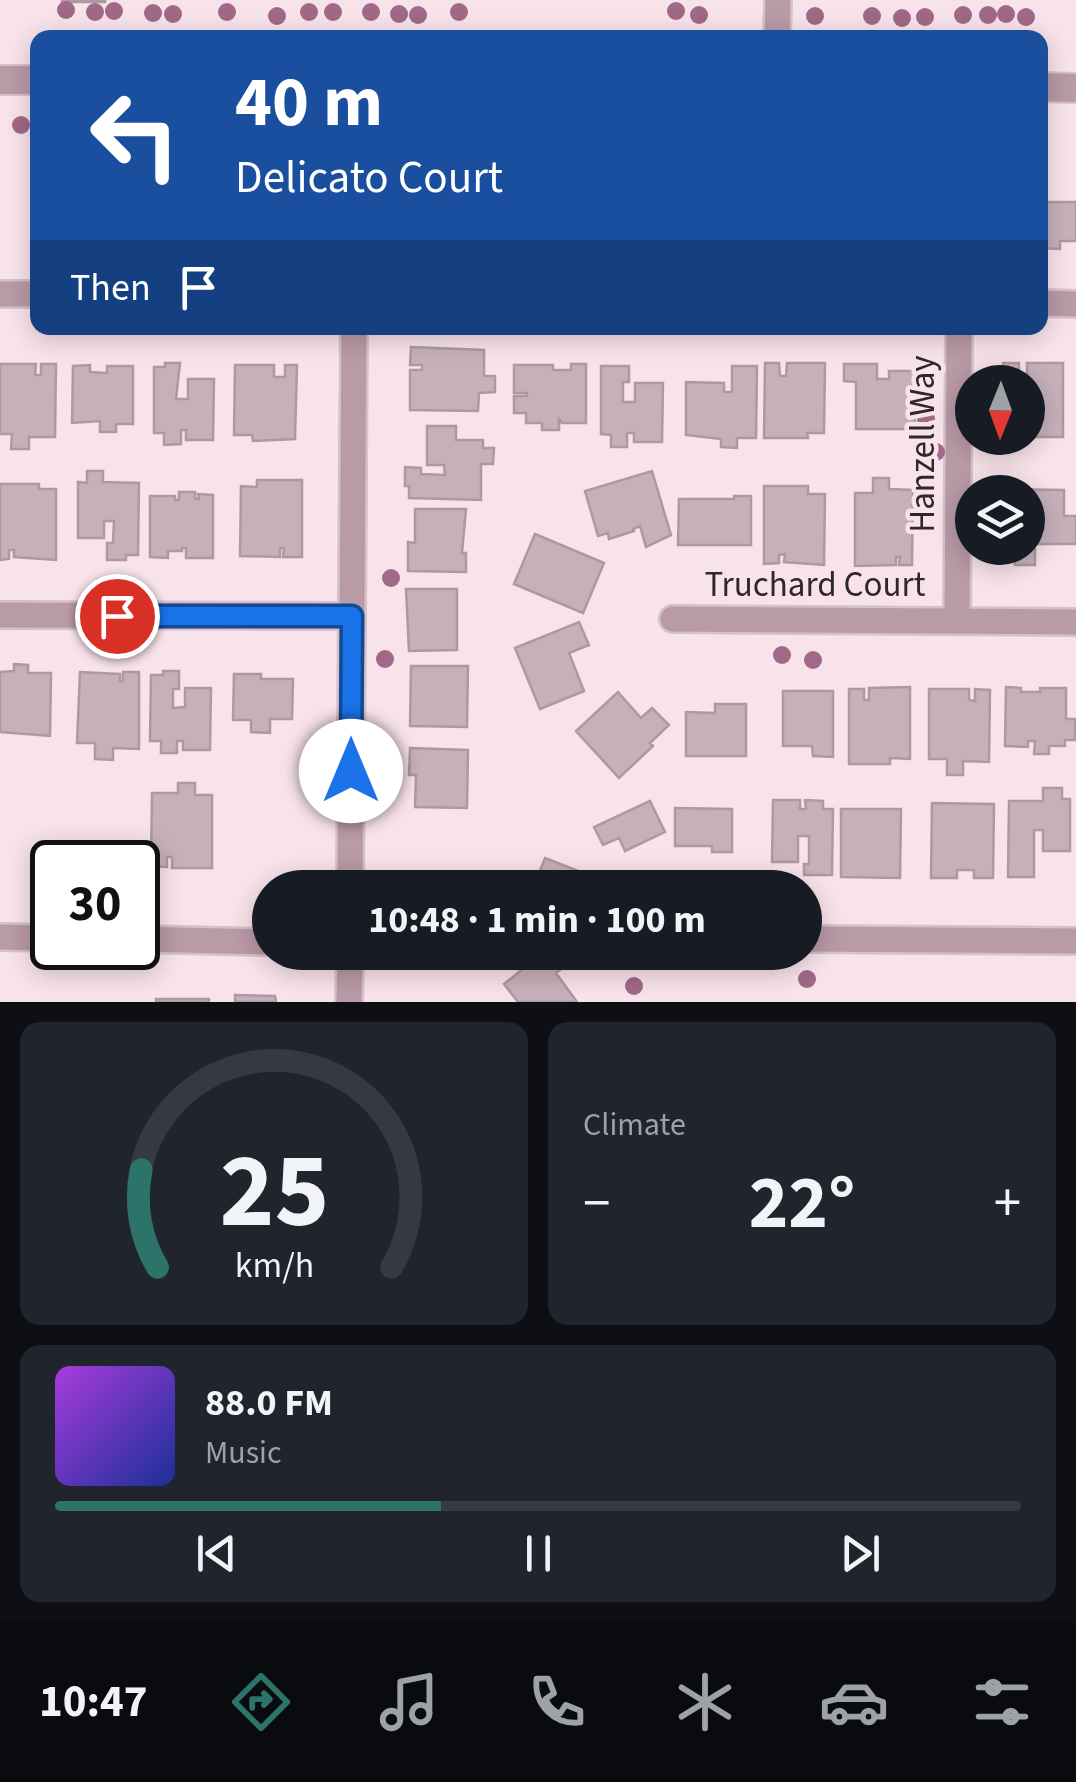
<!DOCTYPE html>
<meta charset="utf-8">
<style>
body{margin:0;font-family:"Source Sans 3",sans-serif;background:#20242c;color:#f1f3f6;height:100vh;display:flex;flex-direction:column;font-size:38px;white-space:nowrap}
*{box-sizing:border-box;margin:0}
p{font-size:32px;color:#9ea1a6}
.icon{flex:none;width:55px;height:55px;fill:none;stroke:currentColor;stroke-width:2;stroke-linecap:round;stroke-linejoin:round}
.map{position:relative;height:1002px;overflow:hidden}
.sheet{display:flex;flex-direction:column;gap:20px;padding:20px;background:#0d0f14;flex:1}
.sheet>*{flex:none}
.guide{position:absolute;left:30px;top:30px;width:1018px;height:305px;border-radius:20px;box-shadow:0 5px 25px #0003;background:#1a4fa0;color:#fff;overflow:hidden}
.needle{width:65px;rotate:181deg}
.buttons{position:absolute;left:955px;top:365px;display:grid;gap:20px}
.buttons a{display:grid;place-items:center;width:90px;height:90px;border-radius:50%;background:#171b24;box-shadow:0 5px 25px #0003;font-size:50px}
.speed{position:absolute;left:30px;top:840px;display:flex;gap:20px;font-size:50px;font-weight:700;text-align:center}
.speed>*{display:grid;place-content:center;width:130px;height:130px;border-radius:50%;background:#171b24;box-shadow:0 5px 25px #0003;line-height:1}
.speed .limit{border:5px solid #111;border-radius:15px;background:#fff;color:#111}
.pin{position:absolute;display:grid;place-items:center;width:85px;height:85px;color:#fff;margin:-42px;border:5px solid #fff;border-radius:50%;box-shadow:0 2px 10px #0007}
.me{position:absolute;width:110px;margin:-55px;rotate:0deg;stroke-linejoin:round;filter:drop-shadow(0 0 8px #0008)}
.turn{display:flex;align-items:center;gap:35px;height:210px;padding:0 40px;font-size:45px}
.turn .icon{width:130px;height:130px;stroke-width:2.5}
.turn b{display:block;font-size:70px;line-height:85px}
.then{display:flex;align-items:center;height:95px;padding:0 40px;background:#0003;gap:20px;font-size:38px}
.big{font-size:75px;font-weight:700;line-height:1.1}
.sheet .widget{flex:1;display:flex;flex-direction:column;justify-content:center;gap:15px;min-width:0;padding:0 35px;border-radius:20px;background:#20242c}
.sheet .dial{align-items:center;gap:0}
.dial svg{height:260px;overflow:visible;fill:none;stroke:#363941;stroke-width:7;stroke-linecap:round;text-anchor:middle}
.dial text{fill:#f1f3f6;stroke:none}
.song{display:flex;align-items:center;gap:30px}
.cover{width:120px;height:120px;border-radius:15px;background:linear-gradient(135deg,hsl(280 70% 55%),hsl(230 70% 35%))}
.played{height:10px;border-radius:5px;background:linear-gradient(90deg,#2c7369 40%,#363941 40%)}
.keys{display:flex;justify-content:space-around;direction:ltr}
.heat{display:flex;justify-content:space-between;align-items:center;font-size:55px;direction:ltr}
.sheet .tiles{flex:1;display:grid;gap:20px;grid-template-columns:1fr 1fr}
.widget:last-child{grid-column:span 2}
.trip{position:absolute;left:252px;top:870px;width:570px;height:100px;border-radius:50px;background:#171b24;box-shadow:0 5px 25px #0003;font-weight:700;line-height:100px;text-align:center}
.tabs{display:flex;height:160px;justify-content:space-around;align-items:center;background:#090b0e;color:#9ea1a6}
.tabs .icon{width:70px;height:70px}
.tabs .on{color:#2c7369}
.tabs b{font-size:45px;color:#f1f3f6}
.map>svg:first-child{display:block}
</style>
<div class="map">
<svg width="1076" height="1002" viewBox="0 0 1076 1002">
<rect width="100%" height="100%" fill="#f9e3eb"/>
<!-- building -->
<path fill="#c6b1ba" stroke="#ae99a1" stroke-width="2.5" d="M 62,0 L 105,0 L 105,2 L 62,2 Z
M 1040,202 L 1076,202 L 1076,241 L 1060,241 L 1060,249 L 1040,248 Z
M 411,347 L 484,350 L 484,376 L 495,376 L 495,392 L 479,393 L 478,411 L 410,410 L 410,370 L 422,370 L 422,365 L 410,365 Z
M 165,363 L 180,363 L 176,399 L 188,399 L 188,379 L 214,379 L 213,440 L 186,440 L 186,430 L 181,430 L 181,444 L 164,445 L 164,433 L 154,433 L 154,367 L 165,367 Z
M 765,363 L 779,363 L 780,376 L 786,376 L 787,363 L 825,363 L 824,433 L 807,433 L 808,438 L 764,438 Z
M 1003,363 L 1019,363 L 1019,375 L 1027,375 L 1027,363 L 1063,363 L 1063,437 L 1028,437 L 1028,382 L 1003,382 Z
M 0,364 L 36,364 L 35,375 L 41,375 L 41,364 L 56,364 L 55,437 L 29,437 L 29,449 L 11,449 L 12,434 L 0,434 Z
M 571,364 L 586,364 L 586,423 L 562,423 L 559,419 L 559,430 L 542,430 L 542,423 L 526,423 L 526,413 L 514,413 L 514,396 L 527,396 L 527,393 L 514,393 L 514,365 L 553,365 L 553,370 L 571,370 Z
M 844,364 L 877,364 L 877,379 L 889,379 L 889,371 L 915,371 L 915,429 L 856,429 L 856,382 L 844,381 Z
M 90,365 L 90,372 L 107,373 L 107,366 L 133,366 L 133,424 L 116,424 L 116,432 L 100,432 L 100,421 L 72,423 L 73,366 Z
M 235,365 L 274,365 L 274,377 L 285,377 L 285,365 L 297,365 L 295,439 L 253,441 L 252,435 L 234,435 Z
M 601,366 L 629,366 L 629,382 L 623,382 L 623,402 L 635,402 L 635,383 L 663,383 L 662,442 L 634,442 L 634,433 L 627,433 L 627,447 L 611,447 L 611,435 L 601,434 Z
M 732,366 L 757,366 L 756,438 L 737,438 L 737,448 L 721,447 L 721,439 L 686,435 L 686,382 L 724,383 L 724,392 L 732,392 Z
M 427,426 L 456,426 L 456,440 L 483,440 L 483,448 L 494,448 L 493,464 L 481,464 L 481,500 L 409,498 L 409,486 L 405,486 L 405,467 L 421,468 L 421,474 L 445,475 L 444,465 L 427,465 Z
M 87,471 L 103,471 L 103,482 L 139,483 L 138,555 L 126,555 L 126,560 L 107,560 L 107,543 L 113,543 L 114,521 L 104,521 L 104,538 L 78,538 L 78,482 L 87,483 Z
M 652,471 L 671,535 L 646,547 L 640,526 L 633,529 L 634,531 L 609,539 L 608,533 L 598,536 L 585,491 Z
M 873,478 L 889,478 L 889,489 L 913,490 L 912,565 L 899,565 L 900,557 L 896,557 L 896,565 L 855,566 L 855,493 L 873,493 Z
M 257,480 L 302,480 L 302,557 L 283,557 L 284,548 L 280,548 L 280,557 L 240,556 L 241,486 L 257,487 Z
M 0,484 L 39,484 L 39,489 L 56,489 L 56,560 L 14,557 L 14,550 L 9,550 L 9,559 L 0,560 Z
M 764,486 L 808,486 L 808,494 L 825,494 L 824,565 L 784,562 L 785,554 L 779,555 L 779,563 L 764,564 Z
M 1004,489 L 1064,490 L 1064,516 L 1076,516 L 1076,544 L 1037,544 L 1037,528 L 1028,528 L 1028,546 L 1028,492 L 1004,492 Z
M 179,492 L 195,492 L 195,499 L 199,499 L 198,494 L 213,495 L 213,558 L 186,558 L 186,548 L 182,548 L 182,551 L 168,551 L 168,558 L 150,557 L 150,496 L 175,496 L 175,500 L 179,500 Z
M 734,496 L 751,496 L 751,545 L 678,545 L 679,499 L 734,499 Z
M 415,509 L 466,509 L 462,553 L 466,553 L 466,572 L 408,571 L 408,542 L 415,543 Z
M 535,534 L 604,563 L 583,613 L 514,584 Z
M 1004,548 L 1035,549 L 1035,565 L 1015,565 L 1014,561 L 1004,561 Z
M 406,589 L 457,589 L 457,650 L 409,651 Z
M 579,622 L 589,645 L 569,653 L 584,691 L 540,709 L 515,648 Z
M 14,664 L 28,665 L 28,673 L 51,673 L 50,736 L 0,732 L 0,672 L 14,671 Z
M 411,666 L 468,666 L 467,727 L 410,726 Z
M 163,671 L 179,671 L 179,689 L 173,689 L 173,708 L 185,707 L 185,688 L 211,688 L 210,750 L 183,750 L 183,741 L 177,741 L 177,753 L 161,753 L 161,741 L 150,741 L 151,675 L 163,675 Z
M 80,672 L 120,674 L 120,681 L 123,681 L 123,672 L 139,672 L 139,749 L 113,748 L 113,760 L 95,759 L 95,743 L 77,743 Z
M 234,674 L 261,674 L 261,679 L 293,679 L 292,719 L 270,719 L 270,733 L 251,732 L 251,720 L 233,720 Z
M 910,687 L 910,759 L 890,758 L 890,764 L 849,764 L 849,689 L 864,689 L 864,700 L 869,700 L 869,688 Z
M 1006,687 L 1021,688 L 1021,692 L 1040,692 L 1040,688 L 1066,688 L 1066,719 L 1075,719 L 1075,740 L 1065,740 L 1065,746 L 1049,746 L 1049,754 L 1034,754 L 1035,741 L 1028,741 L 1028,747 L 1005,746 Z
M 929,689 L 969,689 L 969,700 L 975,701 L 975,689 L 990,690 L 989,762 L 963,761 L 963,775 L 947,775 L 947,759 L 929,759 Z
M 783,691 L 833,691 L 833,757 L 813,756 L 812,746 L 783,746 Z
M 618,692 L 641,718 L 652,708 L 669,725 L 650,743 L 653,746 L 619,778 L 576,731 Z
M 715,704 L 746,704 L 746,756 L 686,756 L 686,712 L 715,713 Z
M 410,748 L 468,750 L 467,808 L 415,807 L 416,775 L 409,775 Z
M 178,783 L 195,783 L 195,795 L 212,795 L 212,868 L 172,868 L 172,857 L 167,857 L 167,867 L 151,866 L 152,793 L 178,793 Z
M 1043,788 L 1062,788 L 1062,799 L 1070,799 L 1070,851 L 1043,851 L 1043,830 L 1034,830 L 1034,877 L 1008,877 L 1009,801 L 1043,801 Z
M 773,800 L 800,800 L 800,809 L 806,809 L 805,800 L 823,801 L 823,809 L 833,809 L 832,875 L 804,875 L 804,864 L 809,864 L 809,836 L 798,836 L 798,862 L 772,862 Z
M 650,801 L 665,832 L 625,851 L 619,838 L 603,845 L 594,827 Z
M 932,803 L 994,804 L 993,878 L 974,878 L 974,870 L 957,870 L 957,878 L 931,878 Z
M 675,808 L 732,809 L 732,852 L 712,852 L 712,846 L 675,846 Z
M 841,809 L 901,809 L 900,878 L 841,877 Z
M 545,858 L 591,876 L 587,888 L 533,888 Z
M 563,952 L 573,960 L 556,973 L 577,1002 L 518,1002 L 504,984 L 540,955 L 548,965 Z
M 235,995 L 275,996 L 276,1002 L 235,1002 Z
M 156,999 L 209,999 L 209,1002 L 156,1002 Z"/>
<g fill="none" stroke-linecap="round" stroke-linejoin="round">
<defs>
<path id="minor" d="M 777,38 L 778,0
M 0,294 L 38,294
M 1040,303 L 1076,304
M 0,615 L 352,616
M 673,619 L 1076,622
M 957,621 L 959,328
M 350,888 L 354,328
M 0,937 L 52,938
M 138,939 L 270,942
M 805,939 L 1076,941
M 349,1002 L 350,952"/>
<path id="tertiary" d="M 0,80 L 38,80
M 1040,87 L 1076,88"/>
</defs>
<!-- minor casing -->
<use href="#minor" stroke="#d5c1c8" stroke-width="30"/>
<!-- tertiary casing -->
<use href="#tertiary" stroke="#d5c1c8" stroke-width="32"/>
<!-- minor -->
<use href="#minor" stroke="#b99aa7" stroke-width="25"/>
<!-- tertiary -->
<use href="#tertiary" stroke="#b99aa7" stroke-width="28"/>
</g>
<!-- trees -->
<g fill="#a06987">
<circle cx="66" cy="10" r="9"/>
<circle cx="114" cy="11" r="9"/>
<circle cx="676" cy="11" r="9"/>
<circle cx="95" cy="12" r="9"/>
<circle cx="227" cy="12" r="9"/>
<circle cx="309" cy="12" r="9"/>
<circle cx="333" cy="12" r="9"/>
<circle cx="371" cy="12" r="9"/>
<circle cx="459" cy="12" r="9"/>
<circle cx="153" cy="13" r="9"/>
<circle cx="173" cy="14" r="9"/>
<circle cx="399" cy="14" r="9"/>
<circle cx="1006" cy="14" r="9"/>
<circle cx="418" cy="15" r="9"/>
<circle cx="699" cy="15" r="9"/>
<circle cx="963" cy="15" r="9"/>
<circle cx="988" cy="15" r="9"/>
<circle cx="277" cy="16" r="9"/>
<circle cx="815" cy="16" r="9"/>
<circle cx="872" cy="16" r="9"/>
<circle cx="925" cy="17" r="9"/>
<circle cx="1026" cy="17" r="9"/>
<circle cx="902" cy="18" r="9"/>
<circle cx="21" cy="125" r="9"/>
<circle cx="926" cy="419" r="9"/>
<circle cx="936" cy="452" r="9"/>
<circle cx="391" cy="578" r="9"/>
<circle cx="782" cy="655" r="9"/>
<circle cx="385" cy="659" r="9"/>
<circle cx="813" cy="660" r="9"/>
<circle cx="807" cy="979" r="9"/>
<circle cx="634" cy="986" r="9"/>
</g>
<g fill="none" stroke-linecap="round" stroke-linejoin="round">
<defs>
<path id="route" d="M 117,616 L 352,616 L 351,771"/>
</defs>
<!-- route casing -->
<use href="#route" stroke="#114b97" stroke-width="25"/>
<!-- route -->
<use href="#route" stroke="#1a73e8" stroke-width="18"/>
</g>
<g text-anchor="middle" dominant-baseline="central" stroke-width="9" stroke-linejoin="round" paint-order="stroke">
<!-- street labels -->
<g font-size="35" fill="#2f272a" stroke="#f9e3eb">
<text transform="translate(923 444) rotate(-90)">Hanzell Way</text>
<text x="815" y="585">Truchard Court</text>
</g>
</g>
</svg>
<div class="buttons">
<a><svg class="needle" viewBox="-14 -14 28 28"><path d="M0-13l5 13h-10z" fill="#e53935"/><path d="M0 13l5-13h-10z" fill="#9ea1a6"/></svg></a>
<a><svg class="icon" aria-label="layers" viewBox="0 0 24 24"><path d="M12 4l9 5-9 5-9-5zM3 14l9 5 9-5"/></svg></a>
</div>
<div class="speed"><div class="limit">30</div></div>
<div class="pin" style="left:117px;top:616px;background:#d93025"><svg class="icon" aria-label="arrive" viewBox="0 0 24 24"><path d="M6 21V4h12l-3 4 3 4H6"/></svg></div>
<svg class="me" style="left:351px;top:771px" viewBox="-20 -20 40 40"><circle r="19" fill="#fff"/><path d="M0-13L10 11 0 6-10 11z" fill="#1a73e8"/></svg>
<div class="trip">10:48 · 1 min · 100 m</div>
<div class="guide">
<div class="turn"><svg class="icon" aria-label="left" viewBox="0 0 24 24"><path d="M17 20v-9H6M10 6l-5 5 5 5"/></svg><div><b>40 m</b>Delicato Court</div></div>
<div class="then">Then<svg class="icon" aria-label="arrive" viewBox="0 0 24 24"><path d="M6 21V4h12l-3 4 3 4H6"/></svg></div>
</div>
</div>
<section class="sheet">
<div class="tiles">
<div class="widget dial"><svg viewBox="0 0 100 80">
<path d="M14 69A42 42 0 1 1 86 69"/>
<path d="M14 69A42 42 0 0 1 9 39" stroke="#2c7369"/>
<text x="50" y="56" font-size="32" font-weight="700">25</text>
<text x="50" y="72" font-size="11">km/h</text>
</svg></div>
<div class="widget"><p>Climate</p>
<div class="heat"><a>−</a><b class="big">22°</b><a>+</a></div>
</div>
<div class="widget">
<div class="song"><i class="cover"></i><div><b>88.0 FM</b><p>Music</p></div></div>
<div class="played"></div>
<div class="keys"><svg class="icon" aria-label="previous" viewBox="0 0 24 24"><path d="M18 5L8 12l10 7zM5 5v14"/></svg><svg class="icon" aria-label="pause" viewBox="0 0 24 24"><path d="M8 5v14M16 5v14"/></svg><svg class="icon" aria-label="next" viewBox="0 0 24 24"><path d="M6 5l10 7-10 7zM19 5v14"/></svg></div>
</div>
</div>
</section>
<nav class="tabs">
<b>10:47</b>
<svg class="icon on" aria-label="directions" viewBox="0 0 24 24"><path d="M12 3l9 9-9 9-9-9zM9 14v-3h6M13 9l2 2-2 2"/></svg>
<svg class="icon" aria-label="music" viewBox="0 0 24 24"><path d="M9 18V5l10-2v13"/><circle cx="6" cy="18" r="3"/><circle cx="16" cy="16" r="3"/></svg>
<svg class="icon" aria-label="phone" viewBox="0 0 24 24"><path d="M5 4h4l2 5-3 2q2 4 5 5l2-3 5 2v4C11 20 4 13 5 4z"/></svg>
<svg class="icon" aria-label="climate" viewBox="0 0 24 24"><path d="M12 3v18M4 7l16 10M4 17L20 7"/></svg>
<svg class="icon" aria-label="car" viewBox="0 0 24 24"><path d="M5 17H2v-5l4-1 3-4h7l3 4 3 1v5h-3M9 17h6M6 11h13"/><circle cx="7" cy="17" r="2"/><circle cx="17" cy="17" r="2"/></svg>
<svg class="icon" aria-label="filters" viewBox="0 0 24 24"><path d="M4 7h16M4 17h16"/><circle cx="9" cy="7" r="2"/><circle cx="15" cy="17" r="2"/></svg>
</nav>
